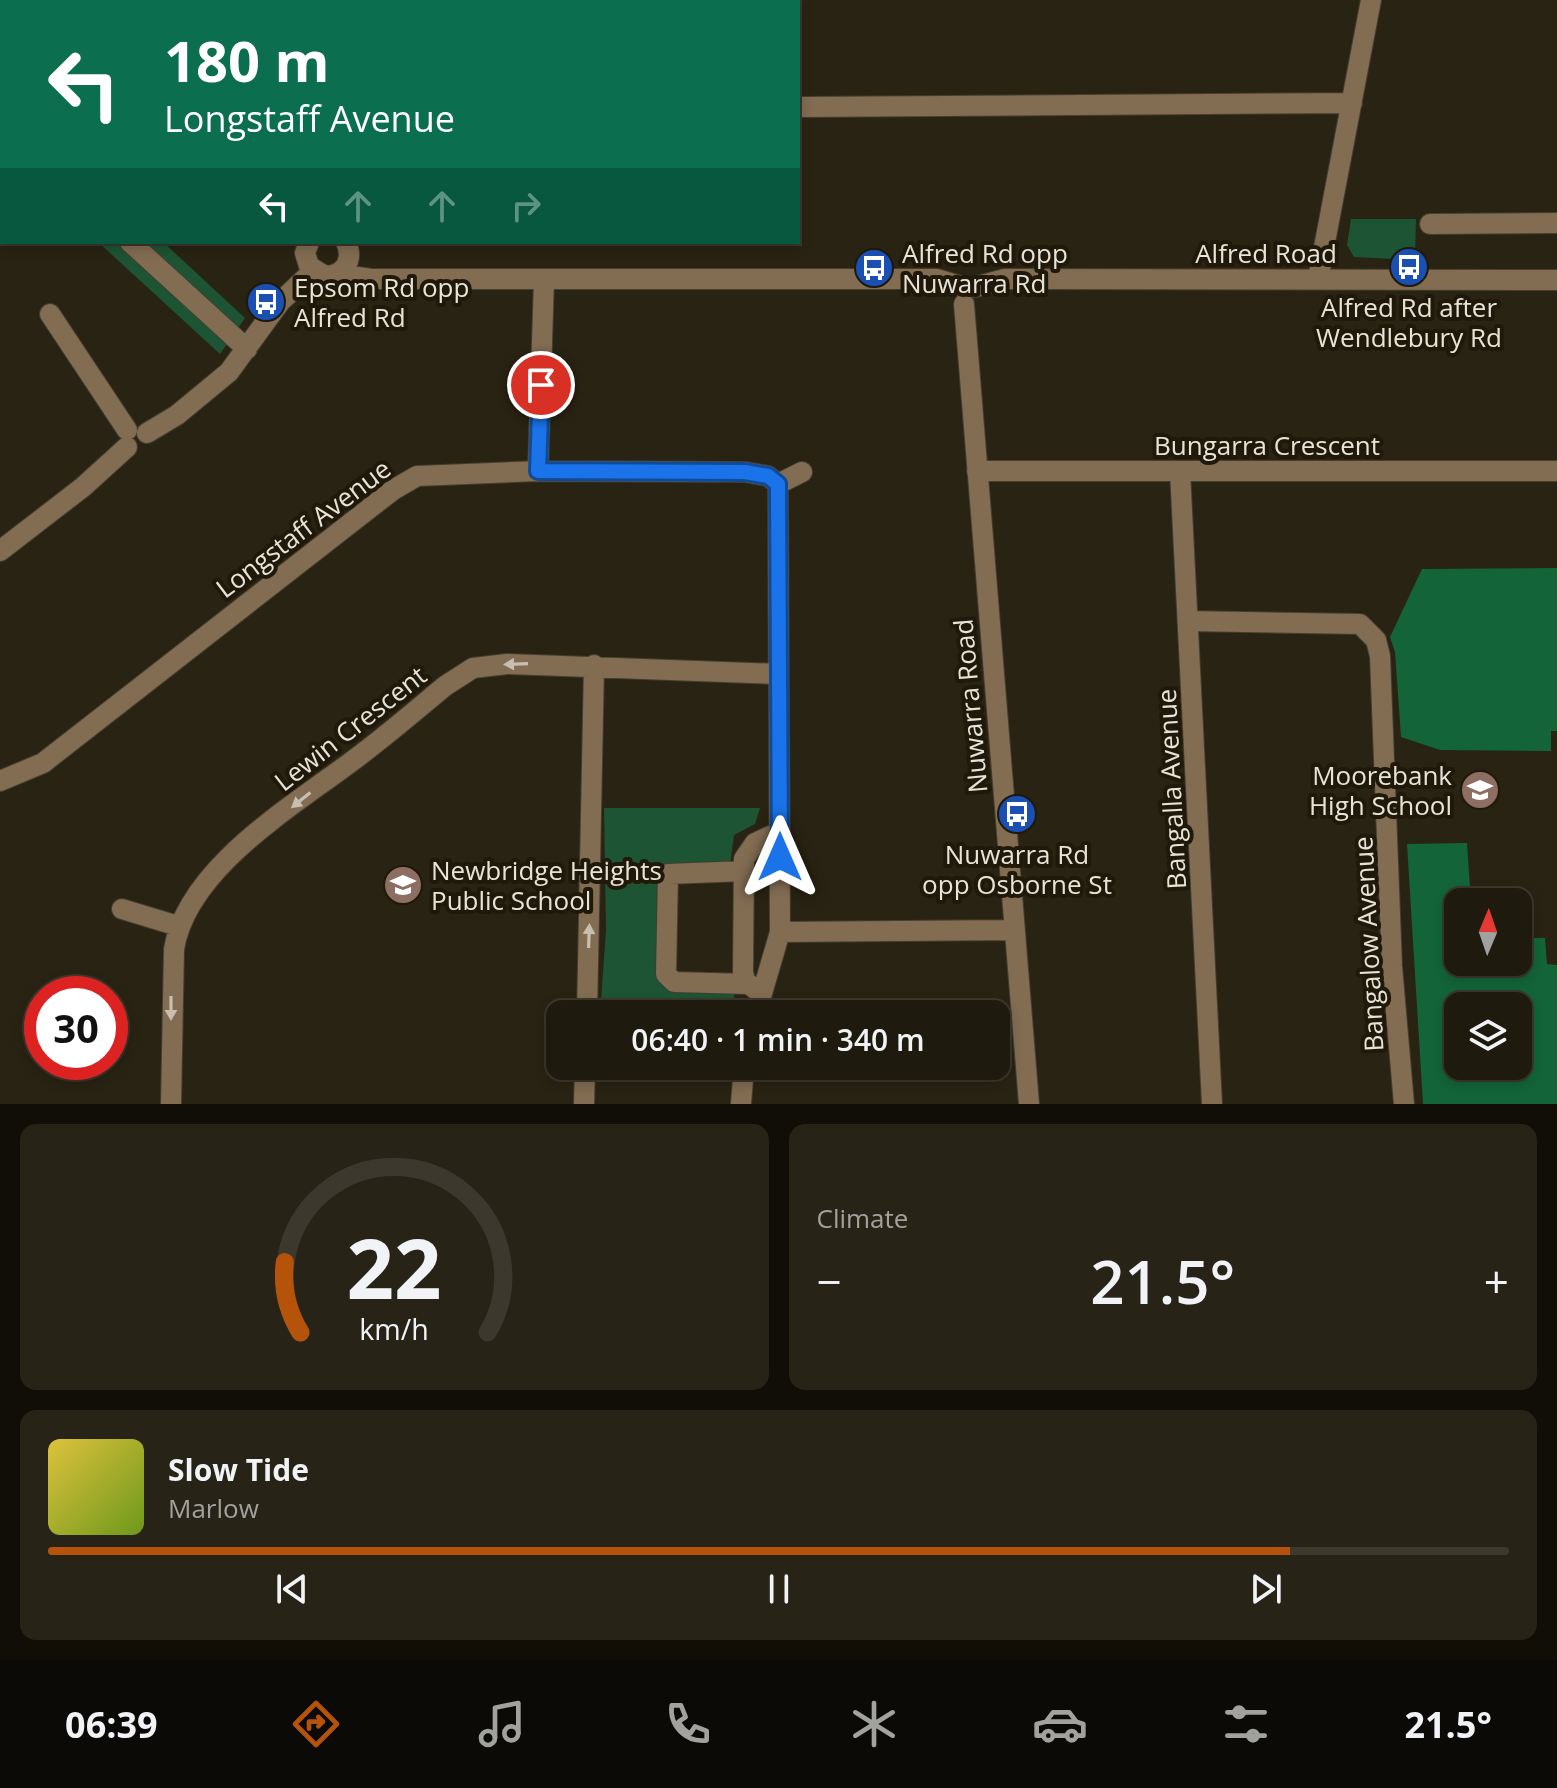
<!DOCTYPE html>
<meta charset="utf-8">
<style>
body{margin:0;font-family:"Open Sans",sans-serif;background:#272317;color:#f1f3f6;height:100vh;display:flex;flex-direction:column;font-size:30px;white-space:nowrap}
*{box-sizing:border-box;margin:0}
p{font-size:26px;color:#a1a19e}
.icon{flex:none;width:44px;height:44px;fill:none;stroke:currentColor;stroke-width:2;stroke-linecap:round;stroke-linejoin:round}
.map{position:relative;height:1104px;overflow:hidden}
.details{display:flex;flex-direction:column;gap:20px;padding:20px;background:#110e08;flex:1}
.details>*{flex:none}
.hud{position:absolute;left:0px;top:0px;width:800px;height:244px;box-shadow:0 4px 12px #0003,0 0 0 2px #3c382e;background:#0b6e4f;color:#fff;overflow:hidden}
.needle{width:52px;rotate:2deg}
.tools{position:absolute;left:1444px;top:888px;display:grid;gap:16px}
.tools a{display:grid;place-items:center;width:88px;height:88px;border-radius:16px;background:#1f1a0e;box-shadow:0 4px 12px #0003,0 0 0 2px #3c382e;font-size:40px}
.speed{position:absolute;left:24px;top:976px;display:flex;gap:16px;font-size:40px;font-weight:700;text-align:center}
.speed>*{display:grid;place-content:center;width:104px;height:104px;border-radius:50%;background:#1f1a0e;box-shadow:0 4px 12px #0003,0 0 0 2px #3c382e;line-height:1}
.speed .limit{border:12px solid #d22;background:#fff;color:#111}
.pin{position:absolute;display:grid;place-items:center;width:68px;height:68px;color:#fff;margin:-34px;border:4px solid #fff;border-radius:50%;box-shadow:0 2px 8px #0007}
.me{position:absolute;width:88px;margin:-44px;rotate:0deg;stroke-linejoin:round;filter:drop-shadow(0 0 6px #0008)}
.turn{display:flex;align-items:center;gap:28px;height:168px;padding:0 32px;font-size:36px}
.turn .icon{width:104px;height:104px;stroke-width:2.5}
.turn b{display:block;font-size:56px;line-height:68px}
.lanes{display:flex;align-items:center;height:76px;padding:0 32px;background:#0003;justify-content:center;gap:40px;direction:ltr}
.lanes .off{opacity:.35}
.big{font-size:60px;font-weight:600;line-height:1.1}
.details .widget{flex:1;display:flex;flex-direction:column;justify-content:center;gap:12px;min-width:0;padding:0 28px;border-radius:16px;background:#272317}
.details .dial{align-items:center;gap:0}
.dial svg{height:208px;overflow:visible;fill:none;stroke:#3c382e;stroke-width:7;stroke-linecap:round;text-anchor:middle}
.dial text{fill:#f1f3f6;stroke:none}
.song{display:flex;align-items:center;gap:24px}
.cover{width:96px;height:96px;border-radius:12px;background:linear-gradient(135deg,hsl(50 70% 55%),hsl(80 70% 35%))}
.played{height:8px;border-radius:4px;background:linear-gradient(90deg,#b45309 85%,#3c382e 85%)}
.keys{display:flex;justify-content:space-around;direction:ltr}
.heat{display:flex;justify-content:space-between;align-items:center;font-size:44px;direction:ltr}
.details .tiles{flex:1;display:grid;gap:20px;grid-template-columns:1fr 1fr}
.widget:last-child{grid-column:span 2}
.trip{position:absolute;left:546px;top:1000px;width:464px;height:80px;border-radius:16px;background:#1f1a0e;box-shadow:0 4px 12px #0003,0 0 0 2px #3c382e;font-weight:600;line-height:80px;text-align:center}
.menu{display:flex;height:128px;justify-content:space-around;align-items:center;background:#0c0a06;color:#a1a19e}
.menu .icon{width:56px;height:56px}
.menu .selected{color:#b45309}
.menu b{font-size:36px;color:#f1f3f6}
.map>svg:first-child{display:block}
</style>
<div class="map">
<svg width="1557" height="1104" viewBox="0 0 1557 1104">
<rect width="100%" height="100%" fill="#292313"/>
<!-- green -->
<path fill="#1d5433" d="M 0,0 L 149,0 L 2,2 L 0,209 Z
M 1351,219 L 1416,219 L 1415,260 L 1354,257 L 1347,245 Z
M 98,242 L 163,242 L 245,318 L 220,354 Z
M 604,808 L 760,808 L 755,824 L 734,835 L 730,865 L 660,866 L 661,983 L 669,989 L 733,989 L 737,1014 L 600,1014 L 606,930 Z"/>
<!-- forest -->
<path fill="#136438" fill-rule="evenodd" d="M 1557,568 L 1557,731 L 1551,731 L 1551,751 L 1440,750 L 1401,737 L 1395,652 L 1390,637 L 1422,569 Z
M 1467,843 L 1471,902 L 1458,902 L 1458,962 L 1518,962 L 1518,938 L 1545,938 L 1547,964 L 1557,965 L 1557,1104 L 1423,1104 L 1407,844 ZM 1458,1006 L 1518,1006 L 1518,1066 L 1458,1066 Z"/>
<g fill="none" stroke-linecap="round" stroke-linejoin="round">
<!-- stream -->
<path stroke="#005685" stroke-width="4" d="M 122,2 L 122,0
M 0,114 L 2,114"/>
<defs>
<path id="minor" d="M 475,2 L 476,0
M 707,2 L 708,0
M 798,107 L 1352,103
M 1430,224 L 1557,223
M 130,242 L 247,349
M 309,242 L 305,253 L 309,266 L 325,276 C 345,275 354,260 346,242
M 338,274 L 371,279 L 937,279 L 957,285
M 1318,279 L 1371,0
M 975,287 L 1005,279 L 1557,280
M 964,304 L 1029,1104
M 50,314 L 127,430
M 147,433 L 177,415 L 229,372 L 280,302 L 313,271
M 538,471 L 544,279
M 977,471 L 1557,471
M 1180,471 L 1212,1104
M 778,484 L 802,472
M 0,551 L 83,487 L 127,447
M 1188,621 L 1360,624 L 1376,640 L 1380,656 L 1392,966 L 1404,1104
M 0,781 L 43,763 L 393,490 L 417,476 L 538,471 L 745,472 L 768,476 L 778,484 L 780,932 L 756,1014
M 744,871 L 668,874 L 666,974 L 674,982 L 748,984
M 122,909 L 178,926
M 780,932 L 1014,930
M 755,989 L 745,981 L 743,972 L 744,859 L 755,843 L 779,832
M 587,1014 L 594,665
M 171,1104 L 174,949 C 187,868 293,806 355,759 C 386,736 415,711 445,686 L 473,668 L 507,664 L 779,674
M 584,1104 L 585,1066
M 741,1104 L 744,1066"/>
</defs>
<!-- minor casing -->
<use href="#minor" stroke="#443e2f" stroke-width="22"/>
<!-- minor -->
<use href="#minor" stroke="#826c52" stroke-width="20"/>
</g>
<!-- one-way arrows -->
<defs><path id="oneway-solid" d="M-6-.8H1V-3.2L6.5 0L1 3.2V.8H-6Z" transform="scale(2)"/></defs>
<g fill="#c9bfb0">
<use href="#oneway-solid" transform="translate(516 664) rotate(178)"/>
<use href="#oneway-solid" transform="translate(301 800) rotate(141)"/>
<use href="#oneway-solid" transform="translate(589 936) rotate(-88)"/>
<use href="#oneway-solid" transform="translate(171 1008) rotate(90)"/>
</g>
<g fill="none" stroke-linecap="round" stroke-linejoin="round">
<defs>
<path id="route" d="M 541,385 L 538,471 L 745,472 L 768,476 L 778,484 L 780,857"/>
</defs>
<!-- route casing -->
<use href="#route" stroke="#114b97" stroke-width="20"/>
<!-- route -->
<use href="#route" stroke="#1a73e8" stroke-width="14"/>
</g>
<!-- icons -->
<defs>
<symbol id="bus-disc" viewBox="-11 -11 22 22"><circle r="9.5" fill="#1a4fb4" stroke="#201909"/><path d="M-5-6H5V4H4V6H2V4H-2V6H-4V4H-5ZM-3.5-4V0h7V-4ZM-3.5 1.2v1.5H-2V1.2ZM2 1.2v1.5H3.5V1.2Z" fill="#fff"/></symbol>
<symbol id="school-disc" viewBox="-11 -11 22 22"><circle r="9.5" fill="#8d6e63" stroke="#201909"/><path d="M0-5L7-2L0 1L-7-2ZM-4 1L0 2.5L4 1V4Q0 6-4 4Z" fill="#fff"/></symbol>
</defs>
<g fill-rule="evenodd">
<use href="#bus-disc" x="1387" y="245" width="44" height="44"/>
<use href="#bus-disc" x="852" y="246" width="44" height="44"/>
<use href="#bus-disc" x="244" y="280" width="44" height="44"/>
<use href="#school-disc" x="1458" y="768" width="44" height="44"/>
<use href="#bus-disc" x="995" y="792" width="44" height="44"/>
<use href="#school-disc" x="381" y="863" width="44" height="44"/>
</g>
<g text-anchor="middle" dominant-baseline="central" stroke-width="8" stroke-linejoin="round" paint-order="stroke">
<!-- poi labels -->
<g font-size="26" fill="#e7e3d9" stroke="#201909" text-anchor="start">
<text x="902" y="253">Alfred Rd opp<tspan x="902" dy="30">Nuwarra Rd</tspan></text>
<text x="294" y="287">Epsom Rd opp<tspan x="294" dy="30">Alfred Rd</tspan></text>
<text x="1409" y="307" text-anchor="middle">Alfred Rd after<tspan x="1409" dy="30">Wendlebury Rd</tspan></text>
<text x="1452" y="775" text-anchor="end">Moorebank<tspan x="1452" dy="30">High School</tspan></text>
<text x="1017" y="854" text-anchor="middle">Nuwarra Rd<tspan x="1017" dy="30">opp Osborne St</tspan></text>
<text x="431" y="870">Newbridge Heights<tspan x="431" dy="30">Public School</tspan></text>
</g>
<!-- street labels -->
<g font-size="26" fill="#e7e3d9" stroke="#201909">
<text x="1266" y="253">Alfred Road</text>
<text x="1267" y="445">Bungarra Crescent</text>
<text transform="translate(303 528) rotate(-37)">Longstaff Avenue</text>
<text transform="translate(970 706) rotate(-95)">Nuwarra Road</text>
<text transform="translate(350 728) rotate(-38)">Lewin Crescent</text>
<text transform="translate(1171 789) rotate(-93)">Bangalla Avenue</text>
<text transform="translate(1368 944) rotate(-93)">Bangalow Avenue</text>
</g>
</g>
</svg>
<div class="tools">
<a><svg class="needle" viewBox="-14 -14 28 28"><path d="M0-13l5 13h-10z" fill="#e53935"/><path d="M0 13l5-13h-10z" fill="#a1a19e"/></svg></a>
<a><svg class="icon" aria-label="layers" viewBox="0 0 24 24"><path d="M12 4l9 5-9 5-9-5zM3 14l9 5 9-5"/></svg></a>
</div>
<div class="speed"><div class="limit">30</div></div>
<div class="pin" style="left:541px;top:385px;background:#d93025"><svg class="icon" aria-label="arrive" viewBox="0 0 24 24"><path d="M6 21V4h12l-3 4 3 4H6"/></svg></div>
<svg class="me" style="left:780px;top:857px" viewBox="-20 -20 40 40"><path d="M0-17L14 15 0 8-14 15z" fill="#1a73e8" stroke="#fff" stroke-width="4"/></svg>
<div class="trip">06:40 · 1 min · 340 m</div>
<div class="hud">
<div class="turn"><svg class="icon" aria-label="left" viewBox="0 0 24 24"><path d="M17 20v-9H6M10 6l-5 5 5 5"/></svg><div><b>180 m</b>Longstaff Avenue</div></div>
<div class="lanes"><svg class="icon" aria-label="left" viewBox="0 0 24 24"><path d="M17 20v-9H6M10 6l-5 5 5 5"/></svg><svg class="icon off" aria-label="ahead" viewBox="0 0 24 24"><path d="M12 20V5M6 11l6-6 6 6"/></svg><svg class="icon off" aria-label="ahead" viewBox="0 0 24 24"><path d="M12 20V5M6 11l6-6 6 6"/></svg><svg class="icon off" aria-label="right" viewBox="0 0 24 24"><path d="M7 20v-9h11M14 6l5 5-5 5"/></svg></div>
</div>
</div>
<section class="details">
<div class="tiles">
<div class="widget dial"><svg viewBox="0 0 100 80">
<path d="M14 69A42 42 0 1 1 86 69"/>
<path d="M14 69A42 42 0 0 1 8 42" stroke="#b45309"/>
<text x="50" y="56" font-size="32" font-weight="700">22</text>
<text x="50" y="72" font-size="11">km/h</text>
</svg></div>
<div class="widget"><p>Climate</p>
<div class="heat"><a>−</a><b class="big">21.5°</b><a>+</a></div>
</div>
<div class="widget">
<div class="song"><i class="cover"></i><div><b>Slow Tide</b><p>Marlow</p></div></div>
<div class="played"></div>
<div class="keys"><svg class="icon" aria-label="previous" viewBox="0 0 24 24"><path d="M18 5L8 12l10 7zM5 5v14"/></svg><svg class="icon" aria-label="pause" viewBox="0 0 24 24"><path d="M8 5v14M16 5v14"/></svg><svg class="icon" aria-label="next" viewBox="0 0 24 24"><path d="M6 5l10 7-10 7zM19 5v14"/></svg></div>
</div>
</div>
</section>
<nav class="menu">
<b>06:39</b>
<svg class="icon selected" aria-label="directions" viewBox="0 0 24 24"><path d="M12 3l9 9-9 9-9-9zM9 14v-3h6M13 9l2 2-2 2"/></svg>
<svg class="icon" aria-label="music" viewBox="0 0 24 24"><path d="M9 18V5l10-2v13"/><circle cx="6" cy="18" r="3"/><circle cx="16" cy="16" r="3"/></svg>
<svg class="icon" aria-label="phone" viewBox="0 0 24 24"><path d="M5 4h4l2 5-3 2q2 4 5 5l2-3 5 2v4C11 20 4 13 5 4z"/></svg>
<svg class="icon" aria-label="climate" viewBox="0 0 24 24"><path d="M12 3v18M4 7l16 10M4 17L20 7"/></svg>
<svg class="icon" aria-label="car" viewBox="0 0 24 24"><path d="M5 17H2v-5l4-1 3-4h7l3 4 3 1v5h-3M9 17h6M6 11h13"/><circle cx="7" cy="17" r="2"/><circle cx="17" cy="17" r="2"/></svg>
<svg class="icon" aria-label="filters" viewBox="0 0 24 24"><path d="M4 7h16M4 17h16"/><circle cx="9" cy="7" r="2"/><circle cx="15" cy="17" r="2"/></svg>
<b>21.5°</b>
</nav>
